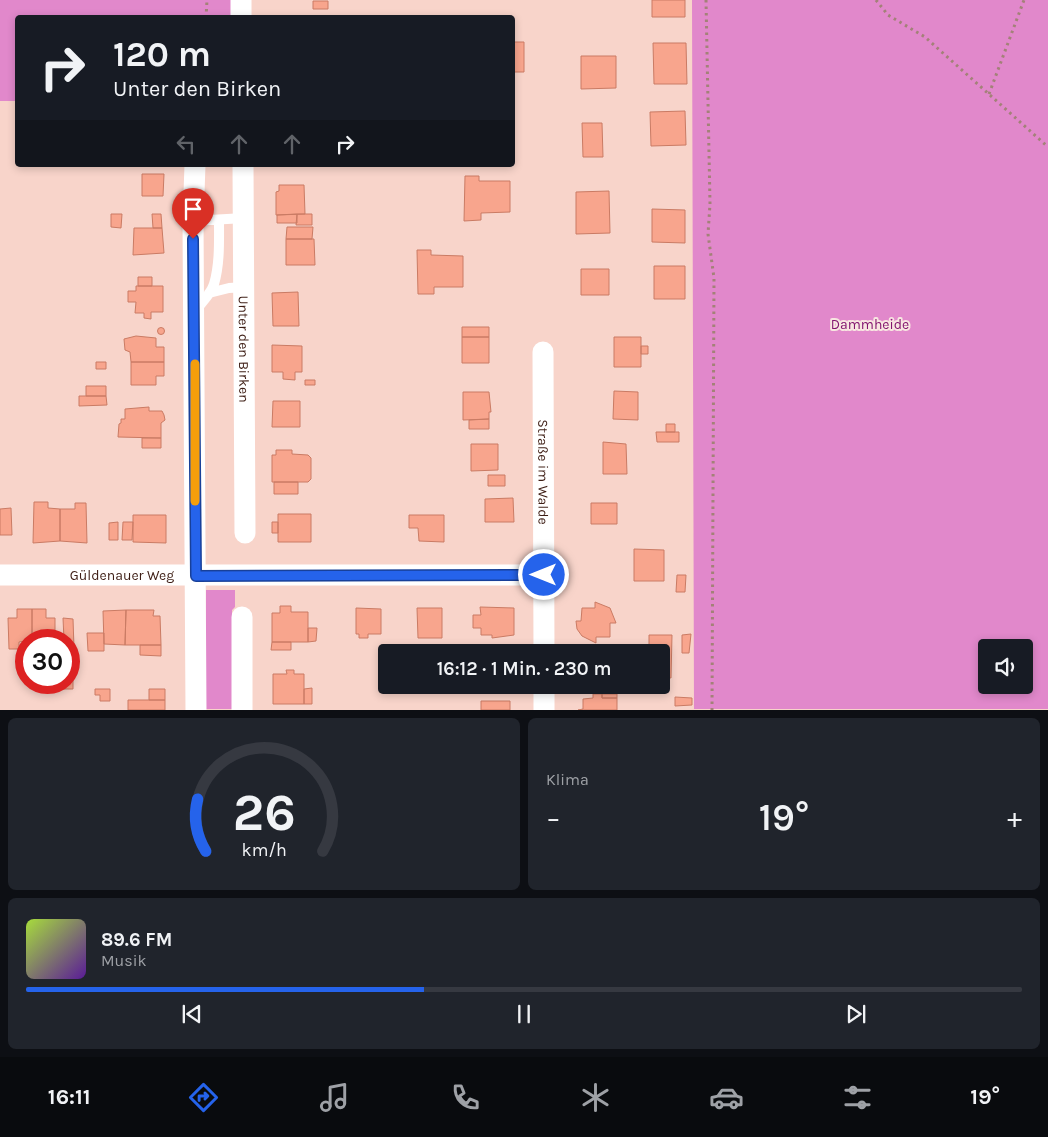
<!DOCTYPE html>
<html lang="de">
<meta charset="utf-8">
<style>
body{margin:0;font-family:Karla,sans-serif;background:#20242c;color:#f1f3f6;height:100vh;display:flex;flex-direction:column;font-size:19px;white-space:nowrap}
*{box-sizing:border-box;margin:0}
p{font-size:16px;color:#9ea1a6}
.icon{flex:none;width:28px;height:28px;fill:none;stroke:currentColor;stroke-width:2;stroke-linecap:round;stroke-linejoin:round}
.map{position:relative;height:710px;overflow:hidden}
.sheet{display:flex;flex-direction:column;gap:8px;padding:8px;background:#0d0f14;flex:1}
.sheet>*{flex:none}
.top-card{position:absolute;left:15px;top:15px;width:500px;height:152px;border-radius:5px;box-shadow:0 2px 8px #0003;background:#171b24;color:#f1f3f6;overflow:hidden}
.controls{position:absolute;left:978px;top:639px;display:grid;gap:10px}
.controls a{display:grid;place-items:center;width:55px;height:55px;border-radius:5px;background:#171b24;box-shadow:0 2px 8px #0003;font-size:25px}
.speed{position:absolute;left:15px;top:629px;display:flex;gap:10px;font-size:25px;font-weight:700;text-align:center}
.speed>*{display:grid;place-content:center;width:65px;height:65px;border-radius:50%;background:#171b24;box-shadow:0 2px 8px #0003;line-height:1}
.speed .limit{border:8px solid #d22;background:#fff;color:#111}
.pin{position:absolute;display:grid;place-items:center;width:42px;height:42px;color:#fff;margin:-51px -21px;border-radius:50% 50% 50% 0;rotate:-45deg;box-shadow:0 0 5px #0007}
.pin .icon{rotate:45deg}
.me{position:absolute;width:55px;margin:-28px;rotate:270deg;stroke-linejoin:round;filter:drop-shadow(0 0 4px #0008)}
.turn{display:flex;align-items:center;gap:18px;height:105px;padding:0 15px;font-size:22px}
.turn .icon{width:65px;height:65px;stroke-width:2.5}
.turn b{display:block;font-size:35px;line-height:42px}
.lanes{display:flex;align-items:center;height:48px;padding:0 15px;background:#0003;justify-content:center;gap:25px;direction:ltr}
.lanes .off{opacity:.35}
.big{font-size:38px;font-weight:600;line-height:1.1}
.sheet .card{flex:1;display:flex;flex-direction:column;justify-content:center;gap:8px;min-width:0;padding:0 18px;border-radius:8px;background:#20242c}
.sheet .dial{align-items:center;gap:0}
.dial svg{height:130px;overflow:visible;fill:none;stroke:#363941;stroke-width:7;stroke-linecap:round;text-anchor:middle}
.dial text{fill:#f1f3f6;stroke:none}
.song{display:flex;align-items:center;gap:15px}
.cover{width:60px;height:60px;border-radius:8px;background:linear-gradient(135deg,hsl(80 70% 55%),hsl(270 70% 35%))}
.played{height:5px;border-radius:2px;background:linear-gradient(90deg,#2563eb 40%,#363941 40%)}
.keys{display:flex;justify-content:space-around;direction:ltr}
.heat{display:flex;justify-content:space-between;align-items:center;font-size:28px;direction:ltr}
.sheet .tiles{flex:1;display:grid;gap:8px;grid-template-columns:1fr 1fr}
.card:last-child{grid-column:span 2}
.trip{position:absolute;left:378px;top:644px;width:292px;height:50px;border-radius:5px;background:#171b24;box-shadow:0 2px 8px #0003;font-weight:600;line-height:50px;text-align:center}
.menu{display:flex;height:80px;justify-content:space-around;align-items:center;background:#090b0e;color:#9ea1a6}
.menu .icon{width:35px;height:35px}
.menu .selected{color:#2563eb}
.menu b{font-size:22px;color:#f1f3f6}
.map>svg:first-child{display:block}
</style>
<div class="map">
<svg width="1048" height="710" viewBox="0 0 1048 710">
<rect width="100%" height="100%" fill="#f8d4ca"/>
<!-- green -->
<path fill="#e188cb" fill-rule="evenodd" d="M 0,0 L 232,0 L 232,17 L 18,18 L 17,101 L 0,101 Z
M 692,0 L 1048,0 L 1048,709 L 694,709 ZM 986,648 L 1024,648 L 1024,685 L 986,685 Z
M 206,590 L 235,590 L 235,607 L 232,610 L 232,709 L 204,709 Z"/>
<!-- building -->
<path fill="#f8a58d" stroke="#ca7b64" d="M 652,0 L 685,0 L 685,17 L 652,17 Z
M 313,1 L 328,1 L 328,9 L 313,9 Z
M 512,42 L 524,42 L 524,72 L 512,72 Z
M 653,43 L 686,43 L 687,84 L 654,84 Z
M 581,56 L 616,56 L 616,88 L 581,89 Z
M 685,111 L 686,145 L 651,146 L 650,112 Z
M 512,123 L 514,123 L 514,156 L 512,156 Z
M 582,123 L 602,123 L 603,157 L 583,157 Z
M 142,174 L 164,174 L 163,196 L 142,196 Z
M 465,176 L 479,176 L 479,181 L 510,181 L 510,212 L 481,213 L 481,220 L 464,221 Z
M 279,185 L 304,185 L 305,214 L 276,215 L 276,192 L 279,191 Z
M 609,191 L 610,233 L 576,234 L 576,192 Z
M 652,209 L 685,210 L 685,243 L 652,242 Z
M 111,214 L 122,214 L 121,228 L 111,227 Z
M 152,214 L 161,214 L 162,228 L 153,228 Z
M 297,214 L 297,223 L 277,223 L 277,215 Z
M 297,214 L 312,214 L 312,225 L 296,225 Z
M 287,227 L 313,227 L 312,239 L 286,239 Z
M 134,228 L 162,228 L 164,253 L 133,255 Z
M 286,239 L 314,239 L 315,265 L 286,265 Z
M 417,250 L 431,250 L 431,255 L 463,256 L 463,287 L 434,287 L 434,294 L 418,294 Z
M 654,266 L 685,266 L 685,299 L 654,299 Z
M 581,269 L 609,269 L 609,295 L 581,295 Z
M 138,277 L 152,277 L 152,286 L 138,286 Z
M 136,286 L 163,286 L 163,312 L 151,312 L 151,319 L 144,318 L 144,313 L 135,313 L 136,302 L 128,302 L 128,291 L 136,291 Z
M 298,292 L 299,326 L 273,326 L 272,293 Z
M 462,327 L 489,327 L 489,337 L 462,337 Z
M157.5 331a3.5 3.5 0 1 1 7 0a3.5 3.5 0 1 1-7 0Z
M 136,336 L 156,338 L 156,347 L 164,347 L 164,362 L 131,362 L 130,352 L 125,350 L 124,339 Z
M 462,337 L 489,337 L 489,363 L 462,363 Z
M 614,337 L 641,337 L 641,367 L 614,367 Z
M 272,345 L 302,346 L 302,372 L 295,372 L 295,380 L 283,379 L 283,372 L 272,372 Z
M 641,346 L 648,346 L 648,354 L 641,354 Z
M 96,362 L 106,362 L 106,369 L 96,369 Z
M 131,362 L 164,362 L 164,376 L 156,376 L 156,385 L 131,385 Z
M 305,380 L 315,380 L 315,385 L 305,385 Z
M 86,386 L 106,386 L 106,396 L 86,396 Z
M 614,391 L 638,392 L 638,420 L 613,419 Z
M 463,392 L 489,392 L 491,412 L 489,412 L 489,419 L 463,420 Z
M 79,396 L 106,396 L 107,405 L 79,406 Z
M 273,401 L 300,401 L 300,427 L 272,427 Z
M 149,407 L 149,411 L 162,411 L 164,415 L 165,420 L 161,423 L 161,438 L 118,437 L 119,424 L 121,423 L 121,419 L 125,419 L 125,409 Z
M 489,419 L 489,429 L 469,429 L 469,420 Z
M 666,424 L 675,424 L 675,432 L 666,432 Z
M 656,432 L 679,432 L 679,442 L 657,442 Z
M 142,438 L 161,438 L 161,448 L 142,448 Z
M 603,442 L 626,444 L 627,474 L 603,474 Z
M 471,444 L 498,444 L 498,470 L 471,471 Z
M 276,450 L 292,450 L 292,454 L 308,455 L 311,458 L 311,479 L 308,482 L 272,482 L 272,455 L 276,455 Z
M 488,475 L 505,475 L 505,486 L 488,486 Z
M 274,482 L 298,482 L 298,494 L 274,494 Z
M 513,498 L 514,522 L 485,522 L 485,499 Z
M 34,502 L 48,502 L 48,508 L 60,509 L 60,541 L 33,543 Z
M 75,503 L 86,503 L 87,543 L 60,541 L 60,509 L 75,509 Z
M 591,503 L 617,503 L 617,524 L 591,524 Z
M 11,508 L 12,535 L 0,535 L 0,509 Z
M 278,514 L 311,514 L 311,542 L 278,542 Z
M 133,515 L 166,515 L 166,543 L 133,542 Z
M 409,515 L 444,515 L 444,542 L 419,541 L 418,528 L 409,528 Z
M 118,522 L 118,540 L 109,540 L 109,523 Z
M 123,522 L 133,522 L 132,540 L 122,540 Z
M 272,522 L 278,522 L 278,533 L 272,533 Z
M 634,549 L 664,550 L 664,581 L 634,581 Z
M 677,575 L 686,575 L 685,592 L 676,592 Z
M 595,602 L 610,608 L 616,623 L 610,623 L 610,637 L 596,637 L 596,643 L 582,636 L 577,629 L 576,621 L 581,621 L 582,608 L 595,608 Z
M 280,606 L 291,606 L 291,612 L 308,612 L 308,642 L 272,642 L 272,613 L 280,613 Z
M 480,607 L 514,608 L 514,635 L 492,638 L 492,635 L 481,635 L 481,628 L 473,628 L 473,615 L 481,615 Z
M 356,608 L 381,609 L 381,634 L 368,634 L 368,638 L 359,638 L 359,634 L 356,634 Z
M 417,608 L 442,608 L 442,638 L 418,638 Z
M 17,609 L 32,609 L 32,640 L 19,642 L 19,649 L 9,649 L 8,618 L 17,618 Z
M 32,609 L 46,609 L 46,618 L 55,618 L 55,640 L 32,640 Z
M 126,610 L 125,645 L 104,644 L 103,611 Z
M 126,610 L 154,610 L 153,616 L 160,616 L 161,645 L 125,645 Z
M 63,618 L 73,619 L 74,648 L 69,648 L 69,640 L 64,640 Z
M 308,628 L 317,628 L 316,641 L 308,642 Z
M 87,633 L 104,633 L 104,651 L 88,651 Z
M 691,634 L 689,653 L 682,653 L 682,635 Z
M 649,635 L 672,635 L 671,678 L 661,677 L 661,652 L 649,652 Z
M 272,642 L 291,642 L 291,650 L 271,650 Z
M 140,645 L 161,645 L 161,656 L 140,655 Z
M 471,651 L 489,651 L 489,652 L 471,652 Z
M 286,670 L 294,670 L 294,674 L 304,674 L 304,704 L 273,704 L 273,674 L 287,674 Z
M 69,680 L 73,680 L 73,689 L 60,689 L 60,682 L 69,682 Z
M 472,685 L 514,685 L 514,689 L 472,689 Z
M 312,688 L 312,704 L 304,704 L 304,689 Z
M 95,689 L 110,689 L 110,701 L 100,701 L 100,695 L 95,695 Z
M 149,689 L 165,689 L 165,700 L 149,700 Z
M 593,694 L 602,694 L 602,698 L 617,698 L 617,710 L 578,710 L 583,709 L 583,699 L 593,698 Z
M 602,694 L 617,694 L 617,698 L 602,698 Z
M 675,697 L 692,698 L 692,705 L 675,706 Z
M 128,700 L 165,700 L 165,710 L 128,710 Z
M 481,701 L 510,701 L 510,710 L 481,710 Z"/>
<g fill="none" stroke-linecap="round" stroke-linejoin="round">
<!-- path -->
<path stroke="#a38178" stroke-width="3" stroke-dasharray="2.5 4" stroke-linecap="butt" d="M 706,0 L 710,204 L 708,234 L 714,278 L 712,710
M 876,0 L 888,15 L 925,37 L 1048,147
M 206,18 L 207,0
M 989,94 L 1024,0"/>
<!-- lane -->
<path stroke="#fff" stroke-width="10" d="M 193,221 L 244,218
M 209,293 L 229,288 L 245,287
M 196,310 C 202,302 211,294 214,284 C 220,264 219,240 219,220"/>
<!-- street -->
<g stroke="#fff" stroke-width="21">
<path d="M 241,0 L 241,18"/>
<path d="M 195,165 L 193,221 L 196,710"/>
<path id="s1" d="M 243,165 L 245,533"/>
<path id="s2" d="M 543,352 L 544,652"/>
<path id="s3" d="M 0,575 L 544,575"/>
<path d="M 242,617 L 242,710"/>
<path d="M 544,685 L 544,710"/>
</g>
</g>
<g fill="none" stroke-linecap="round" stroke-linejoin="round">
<defs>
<path id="route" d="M 193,239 L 196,576 L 544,575"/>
</defs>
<!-- route casing -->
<use href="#route" stroke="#184099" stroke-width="12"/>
<!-- route -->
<use href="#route" stroke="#2563eb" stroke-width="9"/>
<!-- slow -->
<path stroke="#f59e0b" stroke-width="9" d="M 195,364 L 195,501"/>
</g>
<g text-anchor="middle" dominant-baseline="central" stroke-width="4" stroke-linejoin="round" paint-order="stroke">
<!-- park labels -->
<g font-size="14" fill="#82146f" stroke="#f8e6e1">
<text x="870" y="324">Dammheide</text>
</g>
<!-- street labels -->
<g font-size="14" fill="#3d1d14" stroke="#f8e6e1">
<text stroke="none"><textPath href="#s1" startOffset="184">Unter den Birken</textPath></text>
<text stroke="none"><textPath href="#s2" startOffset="120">Straße im Walde</textPath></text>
<text stroke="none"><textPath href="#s3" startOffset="122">Güldenauer Weg</textPath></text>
</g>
</g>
</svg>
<div class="controls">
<a><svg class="icon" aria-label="sound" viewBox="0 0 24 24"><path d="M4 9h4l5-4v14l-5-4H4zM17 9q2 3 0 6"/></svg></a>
</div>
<div class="speed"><div class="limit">30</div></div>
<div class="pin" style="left:193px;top:239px;background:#d93025"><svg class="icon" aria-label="arrive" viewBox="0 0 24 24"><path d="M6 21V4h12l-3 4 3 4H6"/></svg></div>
<svg class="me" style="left:544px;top:575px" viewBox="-20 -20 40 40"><circle r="17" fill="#2563eb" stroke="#fff" stroke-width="3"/><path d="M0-11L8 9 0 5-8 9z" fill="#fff"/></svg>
<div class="trip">16:12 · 1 Min. · 230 m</div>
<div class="top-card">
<div class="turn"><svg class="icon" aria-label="right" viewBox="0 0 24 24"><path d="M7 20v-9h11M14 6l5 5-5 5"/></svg><div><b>120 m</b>Unter den Birken</div></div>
<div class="lanes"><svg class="icon off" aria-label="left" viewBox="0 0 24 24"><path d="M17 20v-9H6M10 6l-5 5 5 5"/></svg><svg class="icon off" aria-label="ahead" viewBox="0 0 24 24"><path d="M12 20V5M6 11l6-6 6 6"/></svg><svg class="icon off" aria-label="ahead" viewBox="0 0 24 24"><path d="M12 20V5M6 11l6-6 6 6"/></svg><svg class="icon" aria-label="right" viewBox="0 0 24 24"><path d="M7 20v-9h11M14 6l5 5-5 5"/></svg></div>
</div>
</div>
<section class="sheet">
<div class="tiles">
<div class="card dial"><svg viewBox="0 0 100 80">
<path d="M14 69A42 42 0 1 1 86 69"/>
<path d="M14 69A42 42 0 0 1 9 37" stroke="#2563eb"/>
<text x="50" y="56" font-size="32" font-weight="700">26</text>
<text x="50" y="72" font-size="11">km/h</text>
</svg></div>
<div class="card"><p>Klima</p>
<div class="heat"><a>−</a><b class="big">19°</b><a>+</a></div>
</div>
<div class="card">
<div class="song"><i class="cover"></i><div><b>89.6 FM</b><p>Musik</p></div></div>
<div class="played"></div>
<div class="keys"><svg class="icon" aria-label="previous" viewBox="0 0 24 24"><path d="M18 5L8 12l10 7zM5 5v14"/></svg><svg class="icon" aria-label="pause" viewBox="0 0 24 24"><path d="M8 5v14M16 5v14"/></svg><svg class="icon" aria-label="next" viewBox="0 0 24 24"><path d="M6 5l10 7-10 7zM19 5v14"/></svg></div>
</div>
</div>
</section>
<nav class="menu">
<b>16:11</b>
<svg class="icon selected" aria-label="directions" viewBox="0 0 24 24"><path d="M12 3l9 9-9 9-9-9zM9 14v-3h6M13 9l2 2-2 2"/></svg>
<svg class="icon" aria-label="music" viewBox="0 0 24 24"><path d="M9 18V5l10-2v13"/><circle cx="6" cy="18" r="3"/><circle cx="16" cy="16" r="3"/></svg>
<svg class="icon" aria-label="phone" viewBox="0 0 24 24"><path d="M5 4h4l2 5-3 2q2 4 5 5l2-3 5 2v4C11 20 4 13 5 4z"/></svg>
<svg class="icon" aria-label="climate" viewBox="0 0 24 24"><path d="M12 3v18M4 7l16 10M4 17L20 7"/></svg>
<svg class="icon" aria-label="car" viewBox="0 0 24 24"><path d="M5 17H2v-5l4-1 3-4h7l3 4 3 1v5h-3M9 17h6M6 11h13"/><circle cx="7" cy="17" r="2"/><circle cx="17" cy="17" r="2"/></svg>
<svg class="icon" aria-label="filters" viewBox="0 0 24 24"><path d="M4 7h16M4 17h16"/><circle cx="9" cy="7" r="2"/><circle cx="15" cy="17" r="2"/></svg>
<b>19°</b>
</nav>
